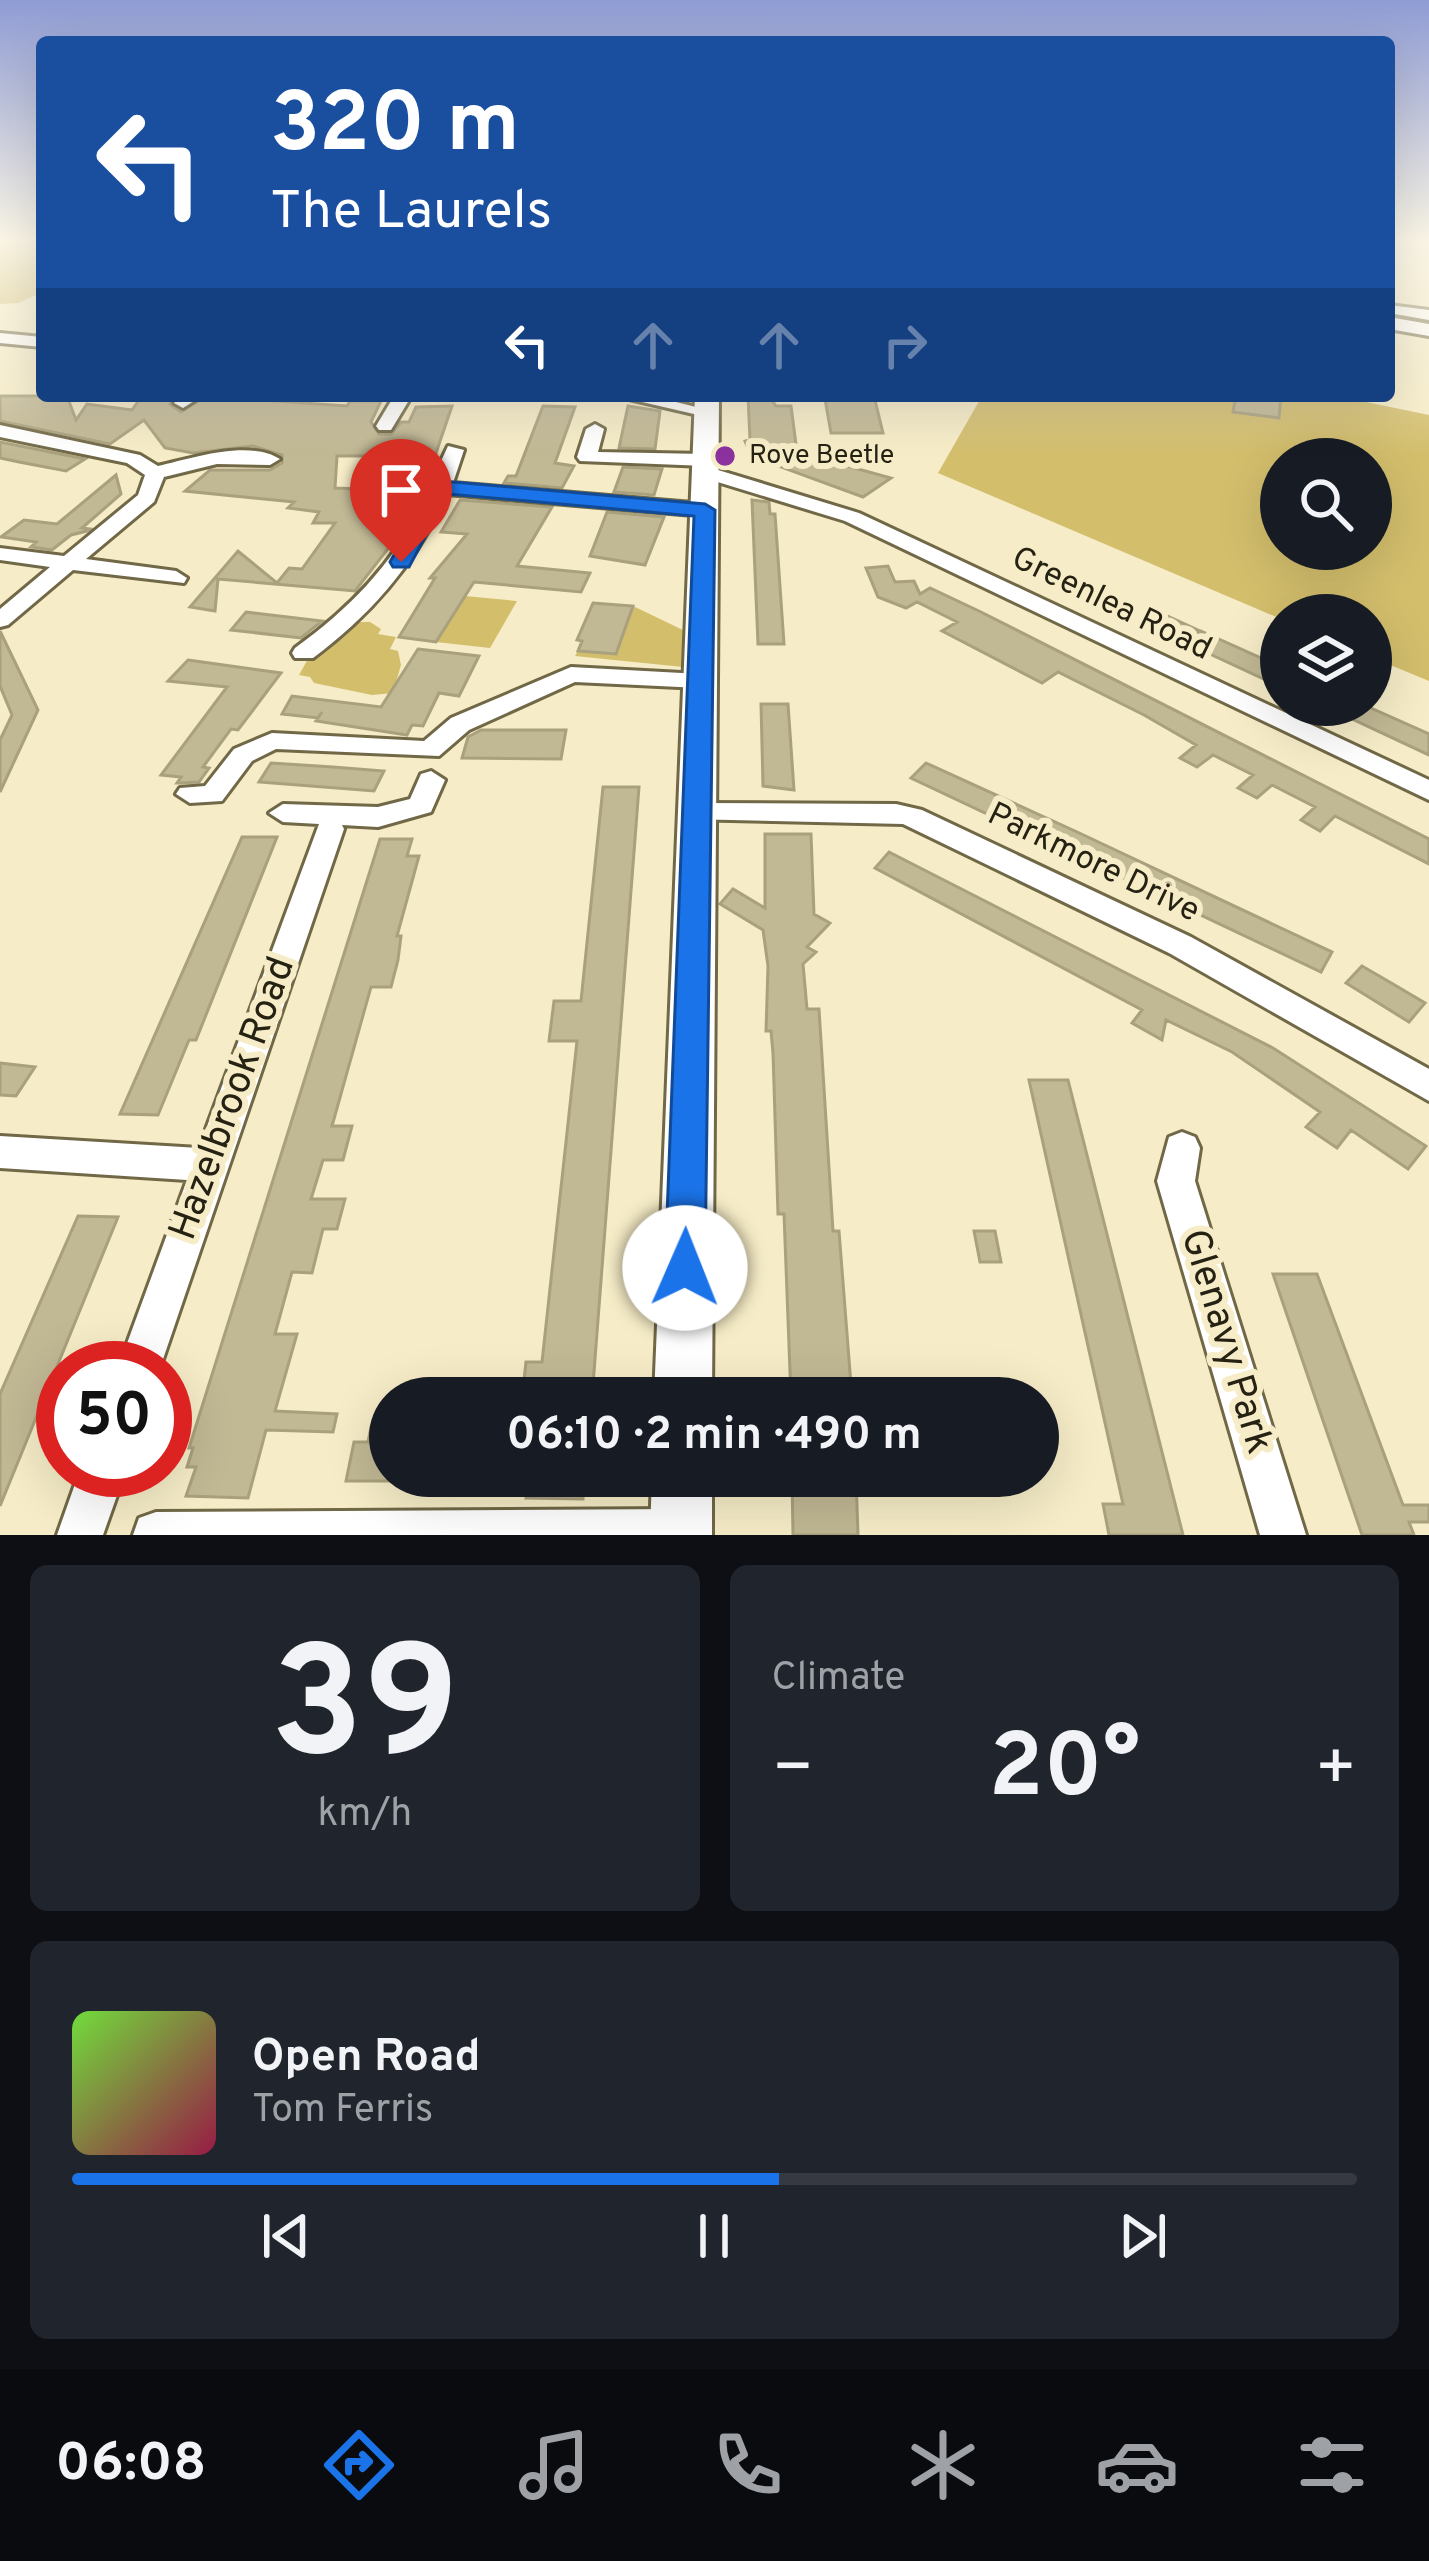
<!DOCTYPE html>
<meta charset="utf-8">
<style>
body{margin:0;font-family:Overpass,sans-serif;background:#20242c;color:#f1f3f6;height:100vh;display:flex;flex-direction:column;font-size:45px;white-space:nowrap}
*{box-sizing:border-box;margin:0}
p{font-size:39px;color:#9ea1a6}
.icon{flex:none;width:66px;height:66px;fill:none;stroke:currentColor;stroke-width:2;stroke-linecap:round;stroke-linejoin:round}
.map{position:relative;height:1535px;overflow:hidden}
.drawer{display:flex;flex-direction:column;gap:30px;padding:30px;background:#0d0f14;flex:1}
.drawer>*{flex:none}
.top-card{position:absolute;left:36px;top:36px;width:1359px;height:366px;border-radius:12px;box-shadow:0 12px 48px #0002;background:#1a4fa0;color:#fff;overflow:hidden}
.fabs{position:absolute;left:1260px;top:438px;display:grid;gap:24px}
.fabs a{display:grid;place-items:center;width:132px;height:132px;border-radius:50%;background:#171b24;box-shadow:0 12px 48px #0002;font-size:60px}
.speed{position:absolute;left:36px;top:1341px;display:flex;gap:24px;font-size:60px;font-weight:700;text-align:center}
.speed>*{display:grid;place-content:center;width:156px;height:156px;border-radius:50%;background:#171b24;box-shadow:0 12px 48px #0002;line-height:1}
.speed .limit{border:18px solid #d22;background:#fff;color:#111}
.pin{position:absolute;display:grid;place-items:center;width:102px;height:102px;color:#fff;margin:-123px -51px;border-radius:50% 50% 50% 0;rotate:-45deg;box-shadow:0 0 12px #0007}
.pin .icon{rotate:45deg}
.me{position:absolute;width:132px;margin:-66px;rotate:1deg;stroke-linejoin:round;filter:drop-shadow(0 0 9px #0008)}
.turn{display:flex;align-items:center;gap:42px;height:252px;padding:0 36px;font-size:54px}
.turn .icon{width:156px;height:156px;stroke-width:2.5}
.turn b{display:block;font-size:84px;line-height:102px}
.lanes{display:flex;align-items:center;height:114px;padding:0 36px;background:#0003;justify-content:center;gap:60px;direction:ltr}
.lanes .off{opacity:.35}
.big{font-size:90px;font-weight:700;line-height:1.1}
.drawer .card{flex:1;display:flex;flex-direction:column;justify-content:center;gap:18px;min-width:0;padding:0 42px;border-radius:18px;background:#20242c}
.drawer .dial{align-items:center;gap:0}
.dial b{font-size:156px;line-height:1}
.song{display:flex;align-items:center;gap:36px}
.cover{width:144px;height:144px;border-radius:18px;background:linear-gradient(135deg,hsl(100 70% 55%),hsl(340 70% 35%))}
.played{height:12px;border-radius:6px;background:linear-gradient(90deg,#1a73e8 55%,#363941 55%)}
.keys{display:flex;justify-content:space-around;direction:ltr}
.heat{display:flex;justify-content:space-between;align-items:center;font-size:66px;direction:ltr}
.drawer .tiles{flex:1;display:grid;gap:30px;grid-template-columns:1fr 1fr}
.card:last-child{grid-column:span 2}
.trip{position:absolute;left:369px;top:1377px;width:690px;height:120px;border-radius:60px;background:#171b24;box-shadow:0 12px 48px #0002;font-weight:700;line-height:120px;text-align:center}
.tab-bar{display:flex;height:192px;justify-content:space-around;align-items:center;background:#090b0e;color:#9ea1a6}
.tab-bar .icon{width:84px;height:84px}
.tab-bar .current{color:#1a73e8}
.tab-bar b{font-size:54px;color:#f1f3f6}
.map>svg:first-child{display:block}
</style>
<div class="map">
<svg width="1429" height="1535" viewBox="0 0 1429 1535">
<rect width="100%" height="100%" fill="#f6ecc7"/>
<!-- green -->
<path fill="#d3be6c" fill-rule="evenodd" d="M 0,239 L 42,239 L 42,292 L 19,303 L 0,304 Z
M 982,396 L 1337,396 L 1429,415 L 1429,681 L 1371,657 L 1371,615 L 1281,615 L 1281,619 L 938,473 ZM 1281,459 L 1371,459 L 1371,549 L 1281,549 Z
M 465,596 L 517,601 L 490,648 L 436,642 Z
M 633,606 L 685,631 L 683,667 L 575,656 L 578,651 L 616,654 Z
M 353,622 L 370,622 L 381,629 L 378,634 L 396,637 L 390,649 L 398,651 L 401,665 L 393,693 L 372,695 L 314,683 L 310,677 L 299,675 L 308,659 Z"/>
<!-- building -->
<path fill="#c1b894" stroke="#a9a07d" stroke-width="3" d="M 0,396 L 67,396 L 76,420 L 87,404 L 132,410 L 142,396 L 175,396 L 170,404 L 181,412 L 206,396 L 347,406 L 350,401 L 381,401 L 371,422 L 379,434 L 391,434 L 401,422 L 409,422 L 416,407 L 452,406 L 435,456 L 337,456 L 335,488 L 419,491 L 405,527 L 355,591 L 218,579 L 215,611 L 190,607 L 238,551 L 277,583 L 289,568 L 302,569 L 335,523 L 313,523 L 319,512 L 288,508 L 294,502 L 185,491 L 210,470 L 270,470 L 282,463 L 282,455 L 253,446 L 193,453 L 165,448 L 144,420 L 110,444 L 0,421 Z
M 748,396 L 769,396 L 776,406 L 791,406 L 797,452 L 891,478 L 863,497 L 751,456 L 745,441 L 750,440 Z
M 874,396 L 883,433 L 831,433 L 825,399 Z
M 1236,396 L 1281,396 L 1279,418 L 1233,412 Z
M 543,406 L 575,407 L 555,463 L 574,466 L 562,488 L 504,483 L 508,476 L 516,476 Z
M 628,406 L 660,411 L 655,449 L 619,448 Z
M 0,442 L 85,459 L 66,471 L 19,462 L 0,458 Z
M 623,467 L 662,469 L 654,495 L 614,492 Z
M 116,475 L 121,494 L 82,528 L 90,529 L 87,531 L 71,535 L 52,550 L 31,547 L 36,542 L 1,537 L 24,520 L 57,524 Z
M 460,500 L 552,507 L 517,566 L 590,573 L 581,592 L 474,582 L 436,642 L 399,637 L 435,578 L 430,578 L 467,534 L 441,532 Z
M 752,500 L 769,502 L 770,514 L 775,514 L 784,644 L 758,644 Z
M 607,512 L 664,517 L 645,565 L 590,556 Z
M 888,566 L 895,582 L 914,581 L 920,594 L 930,588 L 981,612 L 1429,839 L 1429,864 L 1335,816 L 1320,831 L 1301,820 L 1315,807 L 1272,785 L 1257,798 L 1238,788 L 1253,775 L 1213,755 L 1197,767 L 1180,758 L 1196,745 L 1144,715 L 1058,672 L 1042,683 L 942,631 L 957,622 L 917,602 L 906,608 L 878,597 L 866,568 Z
M 593,603 L 633,606 L 616,654 L 578,651 L 582,641 L 577,640 Z
M 1146,606 L 1200,631 L 1185,642 L 1139,621 Z
M 246,612 L 322,621 L 301,638 L 231,630 Z
M 0,631 L 38,710 L 0,792 L 0,740 L 12,715 L 0,686 Z
M 1201,631 L 1281,667 L 1281,687 L 1186,643 Z
M 418,649 L 479,656 L 459,696 L 439,693 L 423,726 L 412,725 L 407,735 L 316,721 L 322,712 L 318,718 L 282,714 L 292,696 L 381,707 Z
M 188,660 L 281,673 L 238,730 L 231,729 L 203,767 L 209,768 L 199,782 L 181,783 L 177,783 L 181,777 L 161,775 L 227,687 L 168,681 Z
M 761,704 L 788,704 L 794,790 L 763,786 Z
M 1322,705 L 1364,705 L 1429,734 L 1429,755 Z
M 481,730 L 566,730 L 561,759 L 462,758 L 468,737 Z
M 271,763 L 333,767 L 384,771 L 374,791 L 259,782 Z
M 926,763 L 1075,831 L 1332,952 L 1321,972 L 911,778 Z
M 603,787 L 639,787 L 592,1398 L 522,1398 L 526,1362 L 542,1362 L 577,1041 L 549,1041 L 554,1001 L 581,1001 Z
M 765,834 L 811,834 L 814,914 L 830,923 L 807,947 L 816,952 L 803,964 L 807,1009 L 819,1009 L 833,1231 L 839,1231 L 852,1398 L 791,1398 L 784,1214 L 778,1214 L 773,1053 L 771,1031 L 766,1031 L 768,966 L 763,930 L 720,904 L 733,889 L 765,908 Z
M 242,837 L 277,837 L 196,1040 L 189,1040 L 158,1115 L 120,1114 Z
M 380,839 L 412,839 L 407,856 L 419,856 L 397,936 L 401,936 L 398,960 L 391,987 L 371,987 L 332,1126 L 352,1126 L 343,1160 L 323,1160 L 311,1199 L 345,1199 L 337,1229 L 323,1229 L 312,1273 L 292,1272 L 275,1334 L 297,1334 L 275,1411 L 337,1414 L 333,1432 L 266,1430 L 248,1498 L 186,1496 L 196,1467 L 187,1467 L 193,1448 L 189,1448 Z
M 889,852 L 1273,1048 L 1426,1146 L 1408,1169 L 1351,1130 L 1337,1148 L 1306,1127 L 1320,1112 L 1232,1052 L 1166,1020 L 1162,1040 L 1132,1023 L 1142,1010 L 875,868 Z
M 1362,966 L 1393,984 L 1425,1003 L 1409,1022 L 1346,983 Z
M 0,1063 L 35,1067 L 16,1096 L 0,1095 Z
M 1029,1080 L 1068,1080 L 1183,1535 L 1109,1535 L 1103,1504 L 1123,1504 Z
M 78,1216 L 118,1217 L 0,1506 L 0,1394 Z
M 974,1231 L 995,1231 L 1001,1262 L 980,1262 Z
M 1273,1274 L 1317,1274 L 1403,1505 L 1429,1505 L 1429,1522 L 1409,1522 L 1414,1535 L 1362,1535 Z
M 371,1427 L 390,1427 L 390,1481 L 346,1481 L 354,1442 L 368,1442 Z
M 529,1476 L 585,1476 L 583,1499 L 526,1498 Z
M 792,1476 L 856,1476 L 858,1535 L 793,1535 Z"/>
<g fill="none" stroke-linecap="round" stroke-linejoin="round">
<defs>
<path id="minor" d="M 1389,305 L 1429,310 L 1429,320 L 1389,313 Z
M 0,333 L 42,337 L 42,347 L 0,343 Z
M 181,396 L 202,396 L 183,408 L 174,403 Z
M 394,396 L 411,397 L 391,430 L 379,430 L 376,426 Z
M 616,396 L 652,396 L 716,412 L 707,417 Z
M 595,424 L 604,429 L 598,452 L 706,454 L 716,460 L 706,466 L 580,461 L 577,457 L 586,429 Z
M 0,425 L 140,455 L 158,466 C 192,458 249,439 280,459 L 270,465 L 217,464 L 164,477 L 154,502 L 86,559 L 176,571 L 187,578 L 184,583 L 73,570 L 8,625 L 0,627 L 0,609 L 50,567 L 0,560 L 0,548 L 64,556 L 138,495 L 145,475 L 127,463 L 0,437 Z
M 448,446 L 464,450 L 453,483 L 705,504 L 715,510 L 705,516 L 447,494 C 417,562 371,615 313,658 L 295,658 L 292,653 L 295,648 C 348,610 392,565 421,507 C 431,487 438,466 448,446 Z
M 705,466 L 859,513 L 1429,780 L 1429,800 L 845,521 L 698,476 L 695,472 Z
M 571,667 L 700,674 L 712,681 L 700,688 L 575,682 L 469,730 L 439,756 L 276,749 L 252,761 L 222,801 L 190,803 L 176,794 L 180,788 L 205,786 L 234,749 L 272,733 L 424,741 L 451,718 Z
M 431,771 L 445,780 L 431,812 L 378,827 L 342,825 L 344,829 L 160,1368 L 118,1368 L 187,1180 L 0,1168 L 0,1136 L 199,1148 L 319,824 L 283,822 L 269,813 L 283,804 L 378,807 L 410,799 L 421,774 Z
M 696,803 L 896,804 L 922,810 L 1191,937 L 1429,1069 L 1429,1101 L 1169,953 L 903,824 L 686,819 L 682,812 L 686,805 Z
M 1182,1132 L 1195,1137 L 1200,1148 L 1195,1181 L 1306,1535 L 1260,1535 L 1157,1181 L 1169,1137 Z
M 80,1470 L 126,1470 L 103,1535 L 57,1535 Z
M 681,1509 L 698,1515 L 703,1535 L 133,1535 L 139,1518 L 156,1512 Z"/>
<path id="secondary" d="M 1389,317 L 1429,324 L 1429,336 L 1389,329 Z
M 695,396 L 719,396 L 712,1398 L 654,1398 Z
M 652,1476 L 712,1476 L 712,1535 L 650,1535 Z"/>
</defs>
<!-- minor casing -->
<use href="#minor" stroke="#706846" stroke-width="6"/>
<!-- secondary casing -->
<use href="#secondary" stroke="#706846" stroke-width="6"/>
<!-- minor -->
<use href="#minor" fill="#fff" fill-rule="evenodd"/>
<!-- secondary -->
<use href="#secondary" fill="#fff" fill-rule="evenodd"/>
</g>
<!-- sky -->
<linearGradient id="sky" x2="0" y2="1"><stop stop-color="#8f9cd4"/><stop offset="0.53" stop-color="#fbf6e6"/><stop offset="1" stop-color="#fbf6e6" stop-opacity="0"/></linearGradient>
<rect width="1429" height="454" fill="url(#sky)"/>
<!-- route -->
<path fill="#1a73e8" stroke="#114b97" stroke-width="3" d="M 442,481 L 705,504 L 715,510 L 705,1268 L 699,1282 L 685,1288 L 671,1282 L 665,1268 L 694,516 L 448,494 L 409,567 L 393,567 L 390,562 L 432,488 Z"/>
<!-- markers -->
<circle fill="#8b329e" stroke="#f6ecc7" stroke-width="4.5" cx="725" cy="456" r="12"/>
<g text-anchor="middle" dominant-baseline="central" stroke-width="12" stroke-linejoin="round" paint-order="stroke">
<!-- far-poi labels -->
<g font-size="27" fill="#252113" stroke="#f6ecc7" text-anchor="start">
<text x="749" y="456">Rove Beetle</text>
</g>
<!-- street labels -->
<g font-size="33" fill="#252113" stroke="#f6ecc7">
<text transform="translate(1111 605) rotate(26)">Greenlea Road</text>
<text transform="translate(1093 864) rotate(26)">Parkmore Drive</text>
</g>
<!-- near-street labels -->
<g font-size="39" fill="#252113" stroke="#f6ecc7">
<text transform="translate(234 1099) rotate(-70)">Hazelbrook Road</text>
<text transform="translate(1225 1342) rotate(73)">Glenavy Park</text>
</g>
</g>
</svg>
<div class="fabs">
<a><svg class="icon" aria-label="search" viewBox="0 0 24 24"><circle cx="10" cy="10" r="6"/><path d="M15 15l6 6"/></svg></a>
<a><svg class="icon" aria-label="layers" viewBox="0 0 24 24"><path d="M12 4l9 5-9 5-9-5zM3 14l9 5 9-5"/></svg></a>
</div>
<div class="speed"><div class="limit">50</div></div>
<div class="pin" style="left:401px;top:562px;background:#d93025"><svg class="icon" aria-label="arrive" viewBox="0 0 24 24"><path d="M6 21V4h12l-3 4 3 4H6"/></svg></div>
<svg class="me" style="left:685px;top:1268px" viewBox="-20 -20 40 40"><circle r="19" fill="#fff"/><path d="M0-13L10 11 0 6-10 11z" fill="#1a73e8"/></svg>
<div class="trip">06:10 · 2 min · 490 m</div>
<div class="top-card">
<div class="turn"><svg class="icon" aria-label="left" viewBox="0 0 24 24"><path d="M17 20v-9H6M10 6l-5 5 5 5"/></svg><div><b>320 m</b>The Laurels</div></div>
<div class="lanes"><svg class="icon" aria-label="left" viewBox="0 0 24 24"><path d="M17 20v-9H6M10 6l-5 5 5 5"/></svg><svg class="icon off" aria-label="ahead" viewBox="0 0 24 24"><path d="M12 20V5M6 11l6-6 6 6"/></svg><svg class="icon off" aria-label="ahead" viewBox="0 0 24 24"><path d="M12 20V5M6 11l6-6 6 6"/></svg><svg class="icon off" aria-label="right" viewBox="0 0 24 24"><path d="M7 20v-9h11M14 6l5 5-5 5"/></svg></div>
</div>
</div>
<section class="drawer">
<div class="tiles">
<div class="card dial"><b>39</b><p>km/h</p></div>
<div class="card"><p>Climate</p>
<div class="heat"><a>−</a><b class="big">20°</b><a>+</a></div>
</div>
<div class="card">
<div class="song"><i class="cover"></i><div><b>Open Road</b><p>Tom Ferris</p></div></div>
<div class="played"></div>
<div class="keys"><svg class="icon" aria-label="previous" viewBox="0 0 24 24"><path d="M18 5L8 12l10 7zM5 5v14"/></svg><svg class="icon" aria-label="pause" viewBox="0 0 24 24"><path d="M8 5v14M16 5v14"/></svg><svg class="icon" aria-label="next" viewBox="0 0 24 24"><path d="M6 5l10 7-10 7zM19 5v14"/></svg></div>
</div>
</div>
</section>
<nav class="tab-bar">
<b>06:08</b>
<svg class="icon current" aria-label="directions" viewBox="0 0 24 24"><path d="M12 3l9 9-9 9-9-9zM9 14v-3h6M13 9l2 2-2 2"/></svg>
<svg class="icon" aria-label="music" viewBox="0 0 24 24"><path d="M9 18V5l10-2v13"/><circle cx="6" cy="18" r="3"/><circle cx="16" cy="16" r="3"/></svg>
<svg class="icon" aria-label="phone" viewBox="0 0 24 24"><path d="M5 4h4l2 5-3 2q2 4 5 5l2-3 5 2v4C11 20 4 13 5 4z"/></svg>
<svg class="icon" aria-label="climate" viewBox="0 0 24 24"><path d="M12 3v18M4 7l16 10M4 17L20 7"/></svg>
<svg class="icon" aria-label="car" viewBox="0 0 24 24"><path d="M5 17H2v-5l4-1 3-4h7l3 4 3 1v5h-3M9 17h6M6 11h13"/><circle cx="7" cy="17" r="2"/><circle cx="17" cy="17" r="2"/></svg>
<svg class="icon" aria-label="filters" viewBox="0 0 24 24"><path d="M4 7h16M4 17h16"/><circle cx="9" cy="7" r="2"/><circle cx="15" cy="17" r="2"/></svg>
</nav>
